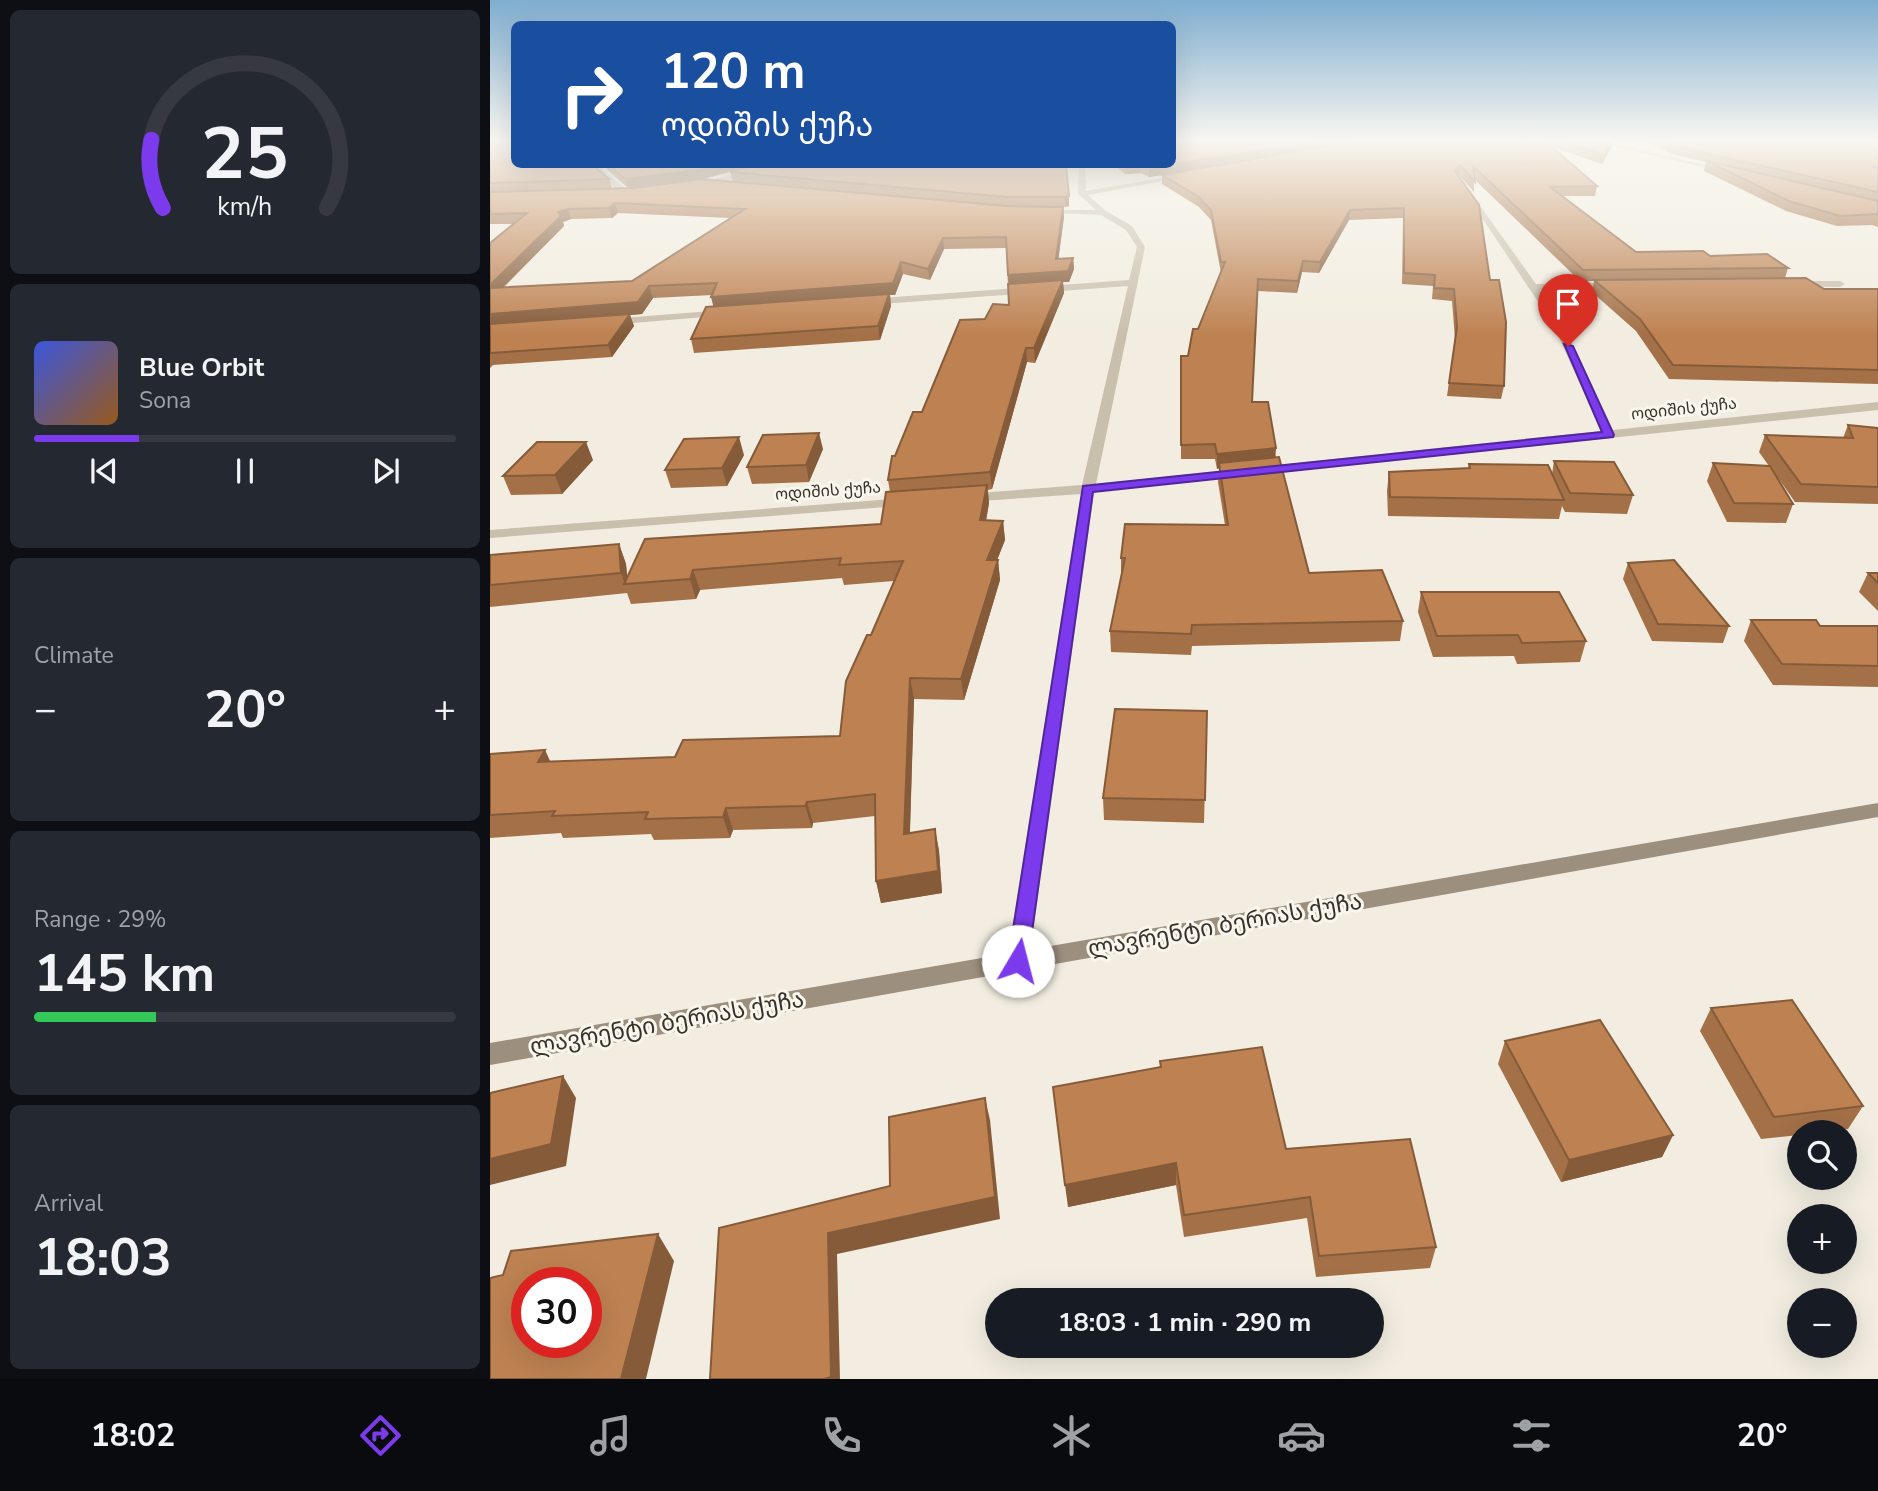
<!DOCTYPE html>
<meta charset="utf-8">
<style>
body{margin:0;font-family:"Nunito Sans","Noto Sans Georgian",sans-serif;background:#242831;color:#f1f3f6;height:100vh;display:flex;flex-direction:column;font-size:26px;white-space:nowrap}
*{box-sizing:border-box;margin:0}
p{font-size:23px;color:#9ea1a6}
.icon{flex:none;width:38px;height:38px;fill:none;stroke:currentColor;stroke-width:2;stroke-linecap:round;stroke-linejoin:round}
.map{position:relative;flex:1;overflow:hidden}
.drawer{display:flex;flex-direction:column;gap:10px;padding:10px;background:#0d0f14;width:490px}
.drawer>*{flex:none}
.banner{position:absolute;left:21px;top:21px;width:665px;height:147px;border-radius:10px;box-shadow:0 7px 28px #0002;background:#1a4fa0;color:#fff;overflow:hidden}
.controls{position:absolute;left:1297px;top:1120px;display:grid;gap:14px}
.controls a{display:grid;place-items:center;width:70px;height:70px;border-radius:50%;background:#171b24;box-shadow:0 7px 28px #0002;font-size:35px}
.speed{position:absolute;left:21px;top:1267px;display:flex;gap:14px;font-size:35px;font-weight:700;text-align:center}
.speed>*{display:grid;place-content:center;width:91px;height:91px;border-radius:50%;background:#171b24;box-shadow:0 7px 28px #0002;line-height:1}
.speed .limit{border:10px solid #d22;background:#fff;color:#111}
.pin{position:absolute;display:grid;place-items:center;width:60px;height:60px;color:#fff;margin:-72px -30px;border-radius:50% 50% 50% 0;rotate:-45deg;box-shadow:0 0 7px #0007}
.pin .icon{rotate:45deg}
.me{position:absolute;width:77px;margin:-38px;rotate:8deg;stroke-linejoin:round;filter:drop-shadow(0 0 5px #0008)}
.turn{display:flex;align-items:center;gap:24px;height:147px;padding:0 35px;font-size:32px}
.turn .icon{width:91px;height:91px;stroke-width:2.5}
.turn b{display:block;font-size:49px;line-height:60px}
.big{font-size:52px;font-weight:700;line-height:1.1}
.drawer .widget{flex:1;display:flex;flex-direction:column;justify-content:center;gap:10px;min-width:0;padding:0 24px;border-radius:10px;background:#242831}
.drawer .dial{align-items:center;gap:0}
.dial svg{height:182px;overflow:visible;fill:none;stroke:#363941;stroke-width:7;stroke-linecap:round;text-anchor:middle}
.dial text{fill:#f1f3f6;stroke:none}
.song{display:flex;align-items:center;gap:21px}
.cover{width:84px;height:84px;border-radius:10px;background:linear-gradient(135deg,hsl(230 70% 55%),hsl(30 70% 35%))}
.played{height:7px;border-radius:4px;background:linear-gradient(90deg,#7c3aed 25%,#363941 25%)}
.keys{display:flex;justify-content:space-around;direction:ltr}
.heat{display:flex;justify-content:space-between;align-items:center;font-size:38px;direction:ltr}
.charge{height:10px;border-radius:5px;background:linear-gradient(90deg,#34c759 29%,#363941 0)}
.trip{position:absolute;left:495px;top:1288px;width:399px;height:70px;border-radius:35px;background:#171b24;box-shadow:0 7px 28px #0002;font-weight:700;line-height:70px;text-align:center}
.menu{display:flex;height:112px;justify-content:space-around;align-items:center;background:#090b0e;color:#9ea1a6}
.menu .icon{width:49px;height:49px}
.menu .current{color:#7c3aed}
.menu b{font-size:32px;color:#f1f3f6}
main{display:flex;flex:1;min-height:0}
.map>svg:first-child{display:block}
</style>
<main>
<section class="drawer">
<div class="widget dial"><svg viewBox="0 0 100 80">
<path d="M14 69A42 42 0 1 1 86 69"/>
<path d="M14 69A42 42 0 0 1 9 39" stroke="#7c3aed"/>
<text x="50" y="56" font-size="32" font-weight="700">25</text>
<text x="50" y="72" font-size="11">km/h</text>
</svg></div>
<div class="widget">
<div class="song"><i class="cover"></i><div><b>Blue Orbit</b><p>Sona</p></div></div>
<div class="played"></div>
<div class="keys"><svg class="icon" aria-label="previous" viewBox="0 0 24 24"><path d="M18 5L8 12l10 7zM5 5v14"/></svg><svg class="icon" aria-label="pause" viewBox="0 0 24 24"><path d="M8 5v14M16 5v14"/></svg><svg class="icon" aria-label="next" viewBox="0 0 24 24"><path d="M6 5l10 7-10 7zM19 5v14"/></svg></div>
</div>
<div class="widget"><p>Climate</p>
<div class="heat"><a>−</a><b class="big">20°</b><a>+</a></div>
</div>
<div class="widget"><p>Range · 29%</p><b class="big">145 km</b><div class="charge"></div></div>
<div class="widget"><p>Arrival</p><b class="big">18:03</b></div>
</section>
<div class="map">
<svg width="1388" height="1379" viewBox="0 0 1388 1379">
<rect width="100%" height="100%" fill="#f2ede0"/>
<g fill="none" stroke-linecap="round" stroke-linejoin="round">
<!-- minor -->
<path fill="#c9bfad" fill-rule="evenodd" d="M 98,164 L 106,164 L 137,190 L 137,194 L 131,194 Z
M 280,164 L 291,164 L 262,176 L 202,186 L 198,184 L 260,172 Z
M 589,164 L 595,164 L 596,191 L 695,174 L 699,176 L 598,195 L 616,211 L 642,226 L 655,247 L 606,484 L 1111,431 L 1063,324 L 972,188 L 976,186 L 1046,284 L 1127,283 L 1132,286 L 1127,289 L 1050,290 L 1073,324 L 1123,430 L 1388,402 L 1388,410 L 604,492 L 539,961 L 536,968 L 528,970 L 520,968 L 517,961 L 591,494 L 476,502 L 469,498 L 476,494 L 592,485 L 638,286 L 378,305 L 373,302 L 378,299 L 639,280 L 647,247 L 636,230 L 611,215 L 546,212 L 550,210 L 606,210 L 588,194 Z
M 1302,281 L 1350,281 L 1355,284 L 1350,287 L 1299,286 L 1299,282 Z
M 234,310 L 238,311 L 238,315 L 119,325 L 114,322 L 119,319 Z
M 416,498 L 423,502 L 421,505 L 0,538 L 0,530 Z"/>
<!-- tertiary -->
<path fill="#c9bfad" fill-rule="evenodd" d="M 1105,142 L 1117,142 L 1242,171 L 1238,173 Z"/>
<!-- secondary -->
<path fill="#9d8f7e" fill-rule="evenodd" d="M 1388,803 L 1388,817 L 0,1065 L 0,1043 Z"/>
</g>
<!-- wall -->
<path fill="#a37047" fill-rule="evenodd" d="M 0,142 L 119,179 L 122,188 L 138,188 L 111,164 L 576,164 L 579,206 L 573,207 L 574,217 L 568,259 L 583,258 L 584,269 L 579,282 L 573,282 L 574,293 L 545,363 L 537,362 L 502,489 L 498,490 L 499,503 L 496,520 L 513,521 L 515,540 L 507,560 L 508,560 L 510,580 L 474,700 L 424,699 L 420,833 L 445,829 L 449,851 L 452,893 L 391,903 L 386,881 L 385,816 L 323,823 L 322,828 L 243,830 L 240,838 L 164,840 L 161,834 L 73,838 L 71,833 L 0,838 L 0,754 L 55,750 L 60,762 L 185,757 L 350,736 L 381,635 L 404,581 L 354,585 L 352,578 L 210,590 L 206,599 L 141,604 L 137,593 L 0,607 L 0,555 L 129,544 L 136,564 L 137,578 L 391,524 L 400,492 L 398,480 L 405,456 L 432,412 L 495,319 L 519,305 L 516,248 L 454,249 L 440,280 L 413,274 L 405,295 L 400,295 L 401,306 L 390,340 L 204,353 L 201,339 L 224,306 L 222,295 L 163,298 L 152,314 L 140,315 L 144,326 L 122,357 L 3,365 L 0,368 L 0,243 L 24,224 L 0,224 ZM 250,169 L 240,172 L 243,182 L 212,179 ZM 128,213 L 240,218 L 142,281 L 14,287 L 74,226 L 73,222 L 81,219 L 122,218 Z
M 682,142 L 1122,142 L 1121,148 L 1112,164 L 1060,146 L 1107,186 L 1105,196 L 1073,196 L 1146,252 L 1220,256 L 1298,268 L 1295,278 L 1334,289 L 1388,289 L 1388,384 L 1179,379 L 1146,331 L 1102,292 L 1104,281 L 1090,281 L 984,179 L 984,192 L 969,175 L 1014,386 L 1011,399 L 957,396 L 965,339 L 962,301 L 942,299 L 943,286 L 912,284 L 913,218 L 859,220 L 829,273 L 812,272 L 807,293 L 768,291 L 762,402 L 786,457 L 819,573 L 913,621 L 910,641 L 702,646 L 701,655 L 621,652 L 620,631 L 631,577 L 631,558 L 735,525 L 728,482 L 729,468 L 727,469 L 725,459 L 691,459 L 691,356 L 698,356 L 731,273 L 721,220 L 709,207 L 672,184 L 672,175 L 659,177 L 651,173 L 635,174 L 623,164 L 682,164 Z
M 1157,142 L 1388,142 L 1388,227 L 1382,225 L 1347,226 L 1296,211 L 1214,171 L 1216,162 L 1182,154 Z
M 1358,425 L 1388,428 L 1388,504 L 1305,502 L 1286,475 L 1303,504 L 1296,523 L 1237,522 L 1217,481 L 1223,463 L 1279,466 L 1269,452 L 1275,435 L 1353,438 Z
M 333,449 L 319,482 L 262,484 L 257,467 Z
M 254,455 L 237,486 L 181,488 L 175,470 Z
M 103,460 L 72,494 L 21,495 L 13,476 Z
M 1064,461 L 1143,495 L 1137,514 L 1075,512 L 1072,506 L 1069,519 L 898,516 L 897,491 L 899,472 L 978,468 L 979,464 L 1062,474 Z
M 1138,563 L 1239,626 L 1233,643 L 1162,641 L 1133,579 Z
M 1378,573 L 1388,573 L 1388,611 L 1369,592 Z
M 931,592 L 1096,641 L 1090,662 L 1027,664 L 1024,656 L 943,657 L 928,612 Z
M 1261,620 L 1330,626 L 1388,626 L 1388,687 L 1283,685 L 1254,641 Z
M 717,711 L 714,823 L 614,820 L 613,798 Z
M 1221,1008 L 1373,1106 L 1358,1129 L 1329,1132 L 1309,1132 L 1309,1135 L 1271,1139 L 1210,1031 Z
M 1015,1041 L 1183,1135 L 1172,1157 L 1071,1182 L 1008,1064 Z
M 670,1061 L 796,1149 L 946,1247 L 940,1268 L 826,1277 L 817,1218 L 694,1237 L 686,1185 L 578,1207 L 671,1067 Z"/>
<!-- shaded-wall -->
<path fill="#855b39" d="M 825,142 L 878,142 L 659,177 L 659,168 Z
M 1122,142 L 1121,148 L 1112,164 L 1114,155 Z
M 232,164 L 267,164 L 217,178 L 138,188 L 135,179 Z
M 650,164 L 651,173 L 635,174 L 635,165 Z
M 970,165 L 969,175 L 964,180 L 965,171 Z
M 579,196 L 579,206 L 575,207 L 575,197 Z
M 125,203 L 128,213 L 122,218 L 119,208 Z
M 573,207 L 574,217 L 567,270 L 566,259 Z
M 78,209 L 81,219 L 73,222 L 74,226 L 1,299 L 0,296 L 0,285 L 68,212 Z
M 860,210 L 859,220 L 829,273 L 830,262 Z
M 453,238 L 454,249 L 440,280 L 438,269 Z
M 583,258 L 584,269 L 579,282 L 573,282 L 574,293 L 545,363 L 544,348 L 519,286 L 518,275 Z
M 813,261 L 812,272 L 807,293 L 808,281 Z
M 411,262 L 413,274 L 405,295 L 400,295 L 401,306 L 390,340 L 388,326 L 224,309 L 221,297 Z
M 159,286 L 163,298 L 152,314 L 140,315 L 144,326 L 122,357 L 118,345 L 0,326 L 0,314 Z
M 536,348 L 537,362 L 502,489 L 500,472 Z
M 329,433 L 333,449 L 319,482 L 316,465 Z
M 249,437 L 254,455 L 237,486 L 232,468 Z
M 96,442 L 103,460 L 72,494 L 65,475 Z
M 786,448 L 785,463 L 729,463 L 729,468 L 727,469 L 727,454 Z
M 497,485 L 499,503 L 493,539 L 490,520 Z
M 513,521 L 515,540 L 499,580 L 497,560 Z
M 129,544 L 136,564 L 138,584 L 135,584 L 131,573 Z
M 508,560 L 510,580 L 474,700 L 471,679 Z
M 203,570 L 210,590 L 206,599 L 200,579 Z
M 420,678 L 424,699 L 419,856 L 414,834 Z
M 55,750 L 65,772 L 48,762 Z
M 317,802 L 323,823 L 322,828 L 315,806 Z
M 236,808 L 243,830 L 240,838 L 233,817 Z
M 445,829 L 449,851 L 452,893 L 391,903 L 386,881 Z
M 73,1076 L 86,1098 L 76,1166 L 0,1185 L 0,1159 Z
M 495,1098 L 500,1120 L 510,1219 L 347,1254 L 350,1379 L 334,1379 L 338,1233 L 505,1197 Z
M 1183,1135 L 1172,1157 L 1071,1182 L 1079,1160 Z
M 686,1163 L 686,1185 L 578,1207 L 575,1185 Z
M 168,1234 L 184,1261 L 156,1379 L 131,1379 Z"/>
<!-- building -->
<path fill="#be8252" stroke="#855b39" stroke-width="2" fill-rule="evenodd" d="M 0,142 L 24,142 L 24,164 L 102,164 L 119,179 L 0,183 Z
M 682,142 L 825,142 L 682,164 Z
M 862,142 L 1056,142 L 1107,186 L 1060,187 L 1146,252 L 1213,251 L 1220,256 L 1277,254 L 1298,268 L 1093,270 L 983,166 L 985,182 L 970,165 L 965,171 L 989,205 L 1000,280 L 1009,280 L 1016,322 L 1014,386 L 959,383 L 967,327 L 964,289 L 944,288 L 945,275 L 914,273 L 914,208 L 860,210 L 830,262 L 813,261 L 808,281 L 768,279 L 762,402 L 778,402 L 786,448 L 727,454 L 725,444 L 691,445 L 691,356 L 698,356 L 703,329 L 708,329 L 735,262 L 731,262 L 721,210 L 709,197 L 672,175 Z
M 1075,142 L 1122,142 L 1114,155 Z
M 1177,142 L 1388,142 L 1388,167 L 1383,167 L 1388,169 L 1388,192 L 1184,146 Z
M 1217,161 L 1388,201 L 1388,215 L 1386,214 L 1350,216 L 1299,201 Z
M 118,164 L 232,164 L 215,169 L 135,179 Z
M 266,164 L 576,164 L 579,196 L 575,197 L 517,197 L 240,172 Z
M 652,164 L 682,164 L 659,168 Z
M 212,179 L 517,206 L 573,207 L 566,259 L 583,258 L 578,271 L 518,275 L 516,237 L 453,238 L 438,269 L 411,262 L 403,283 L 221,297 L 227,283 L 159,286 L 148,302 L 0,314 L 0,288 L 142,281 L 255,209 L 125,203 L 119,208 L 78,209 L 68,212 L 71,216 L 0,285 L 0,243 L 37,213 L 0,214 L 0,192 L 143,188 Z
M 1316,278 L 1334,289 L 1388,289 L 1388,370 L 1183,365 L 1150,319 L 1104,280 Z
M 573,280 L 544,348 L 536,348 L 500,472 L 398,480 L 402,456 L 405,456 L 423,412 L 432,412 L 470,320 L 495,319 L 503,304 L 519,305 L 518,284 Z
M 399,294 L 388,326 L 201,339 L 216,307 Z
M 140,314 L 118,345 L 0,353 L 0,324 Z
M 1358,425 L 1388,428 L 1388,487 L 1311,484 L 1275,435 L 1363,438 Z
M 329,433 L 316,465 L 257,467 L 273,435 Z
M 249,437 L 232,468 L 175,470 L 194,439 Z
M 47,442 L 96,442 L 65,475 L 13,476 Z
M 789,457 L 819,573 L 892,570 L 913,621 L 702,625 L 701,634 L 620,631 L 635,558 L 631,558 L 635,524 L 738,525 L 729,463 Z
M 1064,461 L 1124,462 L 1143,495 L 1080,493 Z
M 1223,463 L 1280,466 L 1303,504 L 1244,503 Z
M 979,464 L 1058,465 L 1074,500 L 900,497 L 899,472 L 980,468 Z
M 497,485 L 490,520 L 513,521 L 497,560 L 508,560 L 471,679 L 420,678 L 414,834 L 445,829 L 448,871 L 386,881 L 385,794 L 317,802 L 315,806 L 236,808 L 233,817 L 155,819 L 158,812 L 62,816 L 65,811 L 0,815 L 0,754 L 55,750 L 48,762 L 185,757 L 193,740 L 350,736 L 356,681 L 377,635 L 381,635 L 413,561 L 349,565 L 351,558 L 203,570 L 200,579 L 134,584 L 155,539 L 391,524 L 396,492 Z
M 129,544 L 131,573 L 0,585 L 0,555 Z
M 1184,560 L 1239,626 L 1168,624 L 1138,563 Z
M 1378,573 L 1388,573 L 1388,583 Z
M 931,592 L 1069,592 L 1096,641 L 1032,643 L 1028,635 L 947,636 Z
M 1261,620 L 1326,620 L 1330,626 L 1388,626 L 1388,666 L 1292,664 Z
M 625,709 L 717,711 L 715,800 L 613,798 Z
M 1302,1000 L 1373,1106 L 1284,1117 L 1221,1008 Z
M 1110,1020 L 1183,1135 L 1079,1160 L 1015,1041 Z
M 772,1047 L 796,1149 L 920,1139 L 946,1247 L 829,1256 L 820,1197 L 694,1215 L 686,1163 L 575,1185 L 563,1087 L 671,1067 L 670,1061 Z
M 73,1076 L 61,1144 L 0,1159 L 0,1093 Z
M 495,1098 L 505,1197 L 338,1233 L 341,1377 L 334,1379 L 220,1379 L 229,1228 L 400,1186 L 399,1117 Z
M 168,1234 L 131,1379 L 0,1379 L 0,1278 L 13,1275 L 21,1251 ZM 37,1283 L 96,1283 L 96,1342 L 37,1342 Z"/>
<!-- sky -->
<linearGradient id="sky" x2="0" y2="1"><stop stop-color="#7fadd0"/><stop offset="0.42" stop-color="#f9f7f1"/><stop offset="1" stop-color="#f9f7f1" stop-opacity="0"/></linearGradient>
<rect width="1388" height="335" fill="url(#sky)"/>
<!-- route -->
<path fill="#7c3aed" stroke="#51269a" stroke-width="2" d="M 1074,344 L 1083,346 L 1124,435 L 1123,437 L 603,492 L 538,961 L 535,967 L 528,969 L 521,967 L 518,961 L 593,486 L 1112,432 Z"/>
<g text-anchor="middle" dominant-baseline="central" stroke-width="6" stroke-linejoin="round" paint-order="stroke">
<!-- far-street labels -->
<g font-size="16" fill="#38322b" stroke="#f9f6ed">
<text transform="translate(1194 409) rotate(-6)">ოდიშის ქუჩა</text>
<text transform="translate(338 491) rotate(-4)">ოდიშის ქუჩა</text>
</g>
<!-- near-street labels -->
<g font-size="23" fill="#38322b" stroke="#f9f6ed">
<text transform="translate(735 925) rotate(-10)">ლავრენტი ბერიას ქუჩა</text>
<text transform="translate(177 1023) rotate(-10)">ლავრენტი ბერიას ქუჩა</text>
</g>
</g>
</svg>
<div class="controls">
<a><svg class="icon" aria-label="search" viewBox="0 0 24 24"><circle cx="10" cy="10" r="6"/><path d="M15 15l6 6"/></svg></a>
<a>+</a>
<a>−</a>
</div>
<div class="speed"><div class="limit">30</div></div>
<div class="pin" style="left:1078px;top:346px;background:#d93025"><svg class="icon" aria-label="arrive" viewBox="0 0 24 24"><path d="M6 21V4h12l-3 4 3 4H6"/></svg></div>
<svg class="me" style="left:528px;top:961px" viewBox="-20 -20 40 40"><circle r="19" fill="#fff"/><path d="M0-13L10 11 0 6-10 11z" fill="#7c3aed"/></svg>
<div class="trip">18:03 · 1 min · 290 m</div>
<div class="banner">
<div class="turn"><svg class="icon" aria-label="right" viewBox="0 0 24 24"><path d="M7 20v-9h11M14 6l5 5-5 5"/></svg><div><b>120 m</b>ოდიშის ქუჩა</div></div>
</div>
</div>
</main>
<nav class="menu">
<b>18:02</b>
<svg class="icon current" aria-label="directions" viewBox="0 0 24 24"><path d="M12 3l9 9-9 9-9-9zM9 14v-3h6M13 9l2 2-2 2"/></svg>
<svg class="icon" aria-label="music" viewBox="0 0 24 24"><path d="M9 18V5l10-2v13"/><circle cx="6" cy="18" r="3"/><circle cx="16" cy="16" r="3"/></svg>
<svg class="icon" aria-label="phone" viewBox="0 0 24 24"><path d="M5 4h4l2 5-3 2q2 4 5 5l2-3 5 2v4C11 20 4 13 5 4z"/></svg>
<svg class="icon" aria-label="climate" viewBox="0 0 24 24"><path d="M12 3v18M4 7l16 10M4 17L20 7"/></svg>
<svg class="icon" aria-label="car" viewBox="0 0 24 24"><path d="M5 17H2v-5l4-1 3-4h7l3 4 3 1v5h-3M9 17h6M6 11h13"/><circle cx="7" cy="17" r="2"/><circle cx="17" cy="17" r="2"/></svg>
<svg class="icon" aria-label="filters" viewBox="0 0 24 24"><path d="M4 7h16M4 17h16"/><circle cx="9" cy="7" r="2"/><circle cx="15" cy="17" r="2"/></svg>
<b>20°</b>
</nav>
